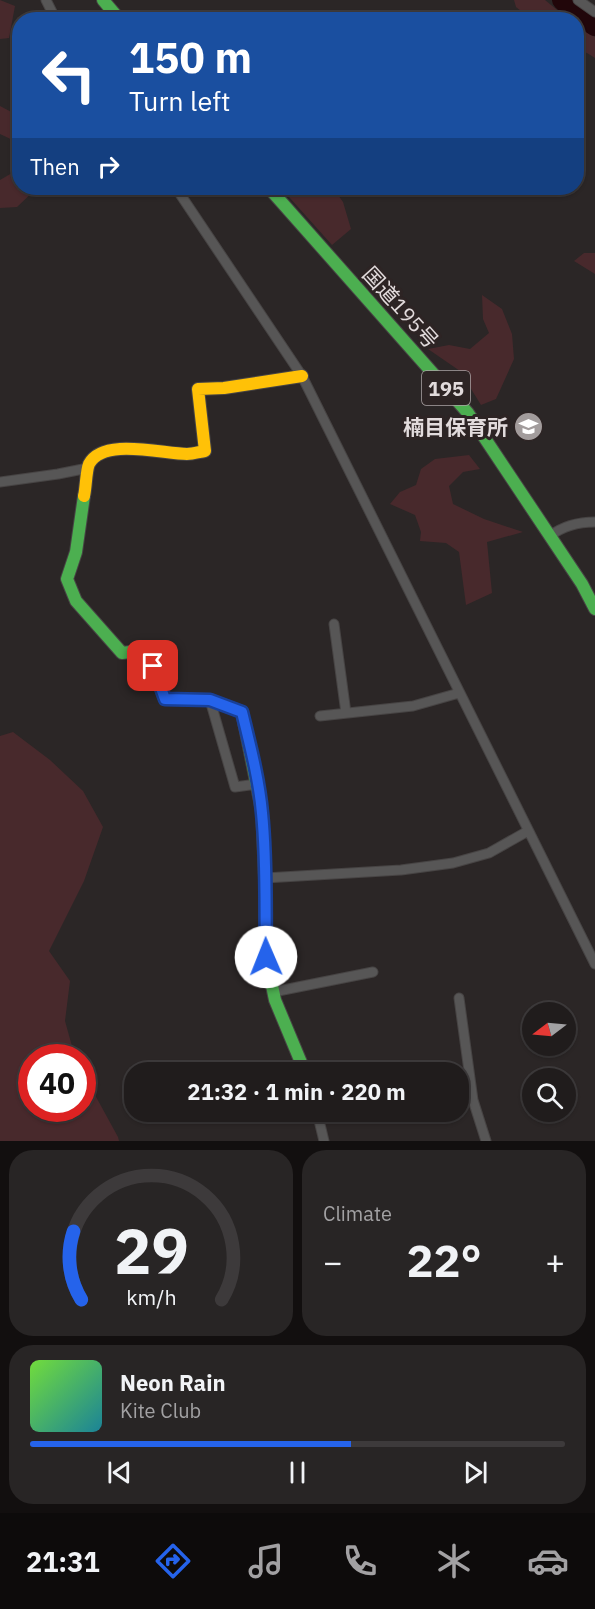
<!DOCTYPE html>
<meta charset="utf-8">
<style>
body{margin:0;font-family:"IBM Plex Sans","Noto Sans JP",sans-serif;background:#282525;color:#f1f3f6;height:100vh;display:flex;flex-direction:column;font-size:22px;white-space:nowrap}
*{box-sizing:border-box;margin:0}
p{font-size:20px;color:#a2a1a3}
.icon{flex:none;width:33px;height:33px;fill:none;stroke:currentColor;stroke-width:2;stroke-linecap:round;stroke-linejoin:round}
.map{position:relative;height:1141px;overflow:hidden}
.sheet{display:flex;flex-direction:column;gap:9px;padding:9px;background:#120f0f;flex:1}
.sheet>*{flex:none}
.banner{position:absolute;left:12px;top:12px;width:572px;height:183px;border-radius:24px;box-shadow:0 2px 4px #0004,0 0 0 2px #3d3a3b;background:#1a4fa0;color:#fff;overflow:hidden}
.needle{width:39px;rotate:254deg}
.tools{position:absolute;left:522px;top:1002px;display:grid;gap:12px}
.tools a{display:grid;place-items:center;width:54px;height:54px;border-radius:50%;background:#201c1c;box-shadow:0 2px 4px #0004,0 0 0 2px #3d3a3b;font-size:30px}
.speed{position:absolute;left:18px;top:1044px;display:flex;gap:12px;font-size:30px;font-weight:700;text-align:center}
.speed>*{display:grid;place-content:center;width:78px;height:78px;border-radius:50%;background:#201c1c;box-shadow:0 2px 4px #0004,0 0 0 2px #3d3a3b;line-height:1}
.speed .limit{border:9px solid #d22;background:#fff;color:#111}
.pin{position:absolute;display:grid;place-items:center;width:51px;height:51px;color:#fff;margin:-26px;border-radius:12px;box-shadow:0 3px 9px #0006}
.me{position:absolute;width:66px;margin:-33px;rotate:359deg;stroke-linejoin:round;filter:drop-shadow(0 0 4px #0008)}
.turn{display:flex;align-items:center;gap:21px;height:126px;padding:0 18px;font-size:27px}
.turn .icon{width:78px;height:78px;stroke-width:2.5}
.turn b{display:block;font-size:42px;line-height:51px}
.then{display:flex;align-items:center;height:57px;padding:0 18px;background:#0003;gap:12px;font-size:22px}
.big{font-size:45px;font-weight:800;line-height:1.1}
.sheet .card{flex:1;display:flex;flex-direction:column;justify-content:center;gap:9px;min-width:0;padding:0 21px;border-radius:24px;background:#282525}
.sheet .dial{align-items:center;gap:0}
.dial svg{height:156px;overflow:visible;fill:none;stroke:#3d3a3b;stroke-width:7;stroke-linecap:round;text-anchor:middle}
.dial text{fill:#f1f3f6;stroke:none}
.song{display:flex;align-items:center;gap:18px}
.cover{width:72px;height:72px;border-radius:9px;background:linear-gradient(135deg,hsl(100 70% 55%),hsl(190 70% 35%))}
.played{height:6px;border-radius:3px;background:linear-gradient(90deg,#2563eb 60%,#3d3a3b 60%)}
.keys{display:flex;justify-content:space-around;direction:ltr}
.heat{display:flex;justify-content:space-between;align-items:center;font-size:33px;direction:ltr}
.sheet .tiles{flex:1;display:grid;gap:9px;grid-template-columns:1fr 1fr}
.card:last-child{grid-column:span 2}
.trip{position:absolute;left:124px;top:1062px;width:345px;height:60px;border-radius:24px;background:#201c1c;box-shadow:0 2px 4px #0004,0 0 0 2px #3d3a3b;font-weight:800;line-height:60px;text-align:center}
.tab-bar{display:flex;height:96px;justify-content:space-around;align-items:center;background:#0d0b0b;color:#a2a1a3}
.tab-bar .icon{width:42px;height:42px}
.tab-bar .current{color:#2563eb}
.tab-bar b{font-size:27px;color:#f1f3f6}
.map>svg:first-child{display:block}
</style>
<div class="map">
<svg width="595" height="1141" viewBox="0 0 595 1141">
<rect width="100%" height="100%" fill="#2b2626"/>
<!-- green -->
<path fill="#48292c" d="M 0,0 L 15,6 L 9,38 L 0,39 Z
M 514,0 L 545,0 L 568,19 L 531,19 L 516,7 Z
M 576,25 L 595,37 L 595,58 L 587,53 L 576,50 Z
M 0,106 L 19,116 L 19,143 L 0,134 Z
M 19,169 L 20,188 L 37,188 L 17,207 L 0,208 L 0,180 Z
M 281,188 L 333,188 L 343,202 L 351,229 L 332,245 Z
M 584,253 L 595,253 L 595,274 L 574,261 Z
M 482,295 L 502,309 L 512,334 L 514,359 L 496,399 L 481,405 L 460,371 L 428,349 L 449,345 L 470,349 L 489,333 L 483,319 Z
M 469,455 L 480,469 L 463,472 L 449,486 L 453,504 L 484,519 L 523,532 L 487,542 L 492,593 L 466,605 L 459,552 L 446,543 L 420,541 L 421,532 L 415,515 L 390,504 L 400,492 L 416,485 L 421,469 L 435,459 Z
M 13,732 L 50,760 L 83,791 L 103,827 L 84,881 L 49,951 L 70,981 L 65,1021 L 75,1057 L 32,1058 L 32,1108 L 82,1108 L 83,1073 L 118,1137 L 119,1141 L 0,1141 L 0,736 Z"/>
<g fill="none" stroke-linecap="round" stroke-linejoin="round">
<!-- river -->
<path stroke="#21060a" stroke-width="20" d="M 562,0 L 581,17 L 595,26"/>
<defs>
<path id="street" d="M 46,0 L 56,20
M 578,0 L 595,12
M 176,188 L 302,376 L 595,964
M 0,482 L 58,474 L 88,468
M 550,536 C 563,526 578,522 595,522
M 334,624 L 346,713
M 210,700 L 235,787 L 257,784
M 320,716 L 413,706 L 459,693
M 265,878 L 401,870 L 453,863 L 489,853 L 528,831
M 273,992 L 373,972
M 459,998 L 473,1100 L 486,1141
M 317,1112 L 324,1141"/>
<path id="fast" d="M 103,0 L 120,20
M 269,188 L 468,413 L 582,584 L 595,609
M 84,496 L 76,552 L 67,579 L 76,601 L 122,653 L 146,650 L 165,699 L 210,700 L 242,712 L 262,811 L 265,878 L 266,957 L 275,1000 L 305,1072"/>
<path id="slow" d="M 84,496 C 86,488 86,471 89,464 C 103,437 163,454 187,454 C 193,454 199,452 205,451 L 198,389 L 224,388 L 302,376"/>
</defs>
<!-- street casing -->
<use href="#street" stroke="#474444" stroke-width="11"/>
<!-- fast casing -->
<use href="#fast" stroke="#474444" stroke-width="14"/>
<!-- slow casing -->
<use href="#slow" stroke="#474444" stroke-width="14"/>
<!-- street -->
<use href="#street" stroke="#575656" stroke-width="9"/>
<!-- fast -->
<use href="#fast" stroke="#4caf50" stroke-width="12"/>
<!-- slow -->
<use href="#slow" stroke="#ffc107" stroke-width="12"/>
</g>
<g fill="none" stroke-linecap="round" stroke-linejoin="round">
<defs>
<path id="route" d="M 153,666 L 165,699 L 210,700 L 242,712 C 250,745 259,779 262,813 C 267,861 265,909 266,957"/>
</defs>
<!-- route casing -->
<use href="#route" stroke="#184099" stroke-width="15"/>
<!-- route -->
<use href="#route" stroke="#2563eb" stroke-width="10"/>
</g>
<!-- icons -->
<defs>
<symbol id="school-disc" viewBox="-11 -11 22 22"><circle r="9.5" fill="#a29c9c" stroke="#2d2424"/><path d="M0-5L7-2L0 1L-7-2ZM-4 1L0 2.5L4 1V4Q0 6-4 4Z" fill="#fff"/></symbol>
</defs>
<g fill-rule="evenodd">
<use href="#school-disc" x="512" y="410" width="33" height="33"/>
</g>
<g text-anchor="middle" dominant-baseline="central" stroke-width="6" stroke-linejoin="round" paint-order="stroke">
<!-- shield labels -->
<rect fill="#2d2424" stroke="#aca4a5" stroke-width="1.5" x="422" y="371" width="48" height="34" rx="4.5"/>
<g font-size="20" font-weight="bold" fill="#e2dbdc">
<text x="446" y="388">195</text>
</g>
<!-- street labels -->
<g font-size="21" fill="#e2dbdc" stroke="#2d2424">
<text transform="translate(401 307) rotate(48)">国道195号</text>
</g>
<!-- poi labels -->
<g font-size="21" font-weight="bold" fill="#e2dbdc" stroke="#2d2424" text-anchor="end">
<text x="508" y="427">楠目保育所</text>
</g>
</g>
</svg>
<div class="tools">
<a><svg class="needle" viewBox="-14 -14 28 28"><path d="M0-13l5 13h-10z" fill="#e53935"/><path d="M0 13l5-13h-10z" fill="#a2a1a3"/></svg></a>
<a><svg class="icon" aria-label="search" viewBox="0 0 24 24"><circle cx="10" cy="10" r="6"/><path d="M15 15l6 6"/></svg></a>
</div>
<div class="speed"><div class="limit">40</div></div>
<div class="pin" style="left:153px;top:666px;background:#d93025"><svg class="icon" aria-label="arrive" viewBox="0 0 24 24"><path d="M6 21V4h12l-3 4 3 4H6"/></svg></div>
<svg class="me" style="left:266px;top:957px" viewBox="-20 -20 40 40"><circle r="19" fill="#fff"/><path d="M0-13L10 11 0 6-10 11z" fill="#2563eb"/></svg>
<div class="trip">21:32 · 1 min · 220 m</div>
<div class="banner">
<div class="turn"><svg class="icon" aria-label="left" viewBox="0 0 24 24"><path d="M17 20v-9H6M10 6l-5 5 5 5"/></svg><div><b>150 m</b>Turn left</div></div>
<div class="then">Then<svg class="icon" aria-label="right" viewBox="0 0 24 24"><path d="M7 20v-9h11M14 6l5 5-5 5"/></svg></div>
</div>
</div>
<section class="sheet">
<div class="tiles">
<div class="card dial"><svg viewBox="0 0 100 80">
<path d="M14 69A42 42 0 1 1 86 69"/>
<path d="M14 69A42 42 0 0 1 10 34" stroke="#2563eb"/>
<text x="50" y="56" font-size="32" font-weight="700">29</text>
<text x="50" y="72" font-size="11">km/h</text>
</svg></div>
<div class="card"><p>Climate</p>
<div class="heat"><a>−</a><b class="big">22°</b><a>+</a></div>
</div>
<div class="card">
<div class="song"><i class="cover"></i><div><b>Neon Rain</b><p>Kite Club</p></div></div>
<div class="played"></div>
<div class="keys"><svg class="icon" aria-label="previous" viewBox="0 0 24 24"><path d="M18 5L8 12l10 7zM5 5v14"/></svg><svg class="icon" aria-label="pause" viewBox="0 0 24 24"><path d="M8 5v14M16 5v14"/></svg><svg class="icon" aria-label="next" viewBox="0 0 24 24"><path d="M6 5l10 7-10 7zM19 5v14"/></svg></div>
</div>
</div>
</section>
<nav class="tab-bar">
<b>21:31</b>
<svg class="icon current" aria-label="directions" viewBox="0 0 24 24"><path d="M12 3l9 9-9 9-9-9zM9 14v-3h6M13 9l2 2-2 2"/></svg>
<svg class="icon" aria-label="music" viewBox="0 0 24 24"><path d="M9 18V5l10-2v13"/><circle cx="6" cy="18" r="3"/><circle cx="16" cy="16" r="3"/></svg>
<svg class="icon" aria-label="phone" viewBox="0 0 24 24"><path d="M5 4h4l2 5-3 2q2 4 5 5l2-3 5 2v4C11 20 4 13 5 4z"/></svg>
<svg class="icon" aria-label="climate" viewBox="0 0 24 24"><path d="M12 3v18M4 7l16 10M4 17L20 7"/></svg>
<svg class="icon" aria-label="car" viewBox="0 0 24 24"><path d="M5 17H2v-5l4-1 3-4h7l3 4 3 1v5h-3M9 17h6M6 11h13"/><circle cx="7" cy="17" r="2"/><circle cx="17" cy="17" r="2"/></svg>
</nav>
